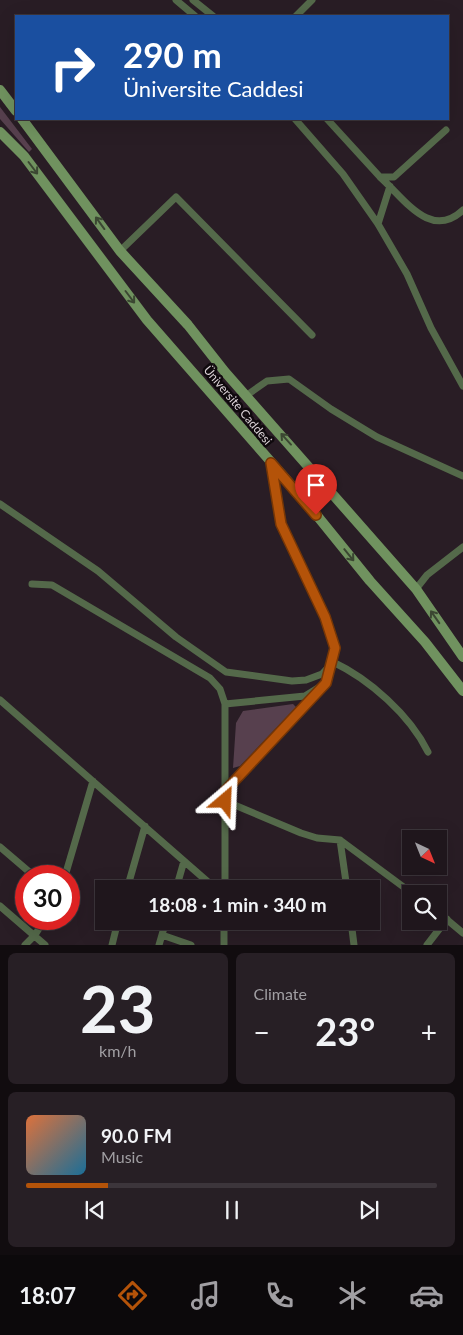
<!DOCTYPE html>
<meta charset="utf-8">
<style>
body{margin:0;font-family:Lato,sans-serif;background:#271f25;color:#f1f3f6;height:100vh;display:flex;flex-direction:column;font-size:19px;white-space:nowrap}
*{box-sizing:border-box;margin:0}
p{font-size:16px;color:#a19fa3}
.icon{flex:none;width:28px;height:28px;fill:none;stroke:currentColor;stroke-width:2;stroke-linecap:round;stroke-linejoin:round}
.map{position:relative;height:945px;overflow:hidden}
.sheet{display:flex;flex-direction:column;gap:8px;padding:8px;background:#110c0f;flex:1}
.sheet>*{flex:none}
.top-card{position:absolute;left:15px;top:15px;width:434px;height:105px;border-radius:0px;box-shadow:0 5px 20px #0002,0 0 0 1px #3c353b;background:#1a4fa0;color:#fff;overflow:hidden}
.needle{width:32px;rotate:137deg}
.controls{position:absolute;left:402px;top:830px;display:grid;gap:10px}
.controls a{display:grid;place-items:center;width:45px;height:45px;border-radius:0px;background:#1f161c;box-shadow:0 5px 20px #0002,0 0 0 1px #3c353b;font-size:25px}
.speed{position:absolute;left:15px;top:865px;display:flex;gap:10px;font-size:25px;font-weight:700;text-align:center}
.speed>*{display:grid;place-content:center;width:65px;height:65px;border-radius:50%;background:#1f161c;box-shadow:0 5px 20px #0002,0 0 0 1px #3c353b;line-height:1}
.speed .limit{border:8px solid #d22;background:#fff;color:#111}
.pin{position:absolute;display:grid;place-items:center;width:42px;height:42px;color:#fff;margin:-51px -21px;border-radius:50% 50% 50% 0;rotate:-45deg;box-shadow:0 0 5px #0007}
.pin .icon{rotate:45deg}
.me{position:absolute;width:55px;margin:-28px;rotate:26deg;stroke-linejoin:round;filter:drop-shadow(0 0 4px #0008)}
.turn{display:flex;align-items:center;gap:18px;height:105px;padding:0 25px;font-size:22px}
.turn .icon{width:65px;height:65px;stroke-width:2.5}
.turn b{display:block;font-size:35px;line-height:42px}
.big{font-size:38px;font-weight:700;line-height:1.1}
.sheet .card{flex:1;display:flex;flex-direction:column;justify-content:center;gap:8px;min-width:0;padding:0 18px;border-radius:8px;background:#271f25}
.sheet .dial{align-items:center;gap:0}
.dial b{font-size:65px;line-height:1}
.song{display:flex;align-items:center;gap:15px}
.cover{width:60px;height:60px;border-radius:8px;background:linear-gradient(135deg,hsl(20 70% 55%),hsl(200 70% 35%))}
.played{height:5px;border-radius:2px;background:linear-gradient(90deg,#b45309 20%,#3c353b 20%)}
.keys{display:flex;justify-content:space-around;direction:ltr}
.heat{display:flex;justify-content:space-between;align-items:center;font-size:28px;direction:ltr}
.sheet .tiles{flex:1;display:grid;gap:8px;grid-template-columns:1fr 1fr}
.card:last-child{grid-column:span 2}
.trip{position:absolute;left:95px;top:880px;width:285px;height:50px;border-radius:0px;background:#1f161c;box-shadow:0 5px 20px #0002,0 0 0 1px #3c353b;font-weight:700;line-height:50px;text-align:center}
.menu{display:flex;height:80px;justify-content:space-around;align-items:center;background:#0c090b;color:#a19fa3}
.menu .icon{width:35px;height:35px}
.menu .selected{color:#b45309}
.menu b{font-size:22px;color:#f1f3f6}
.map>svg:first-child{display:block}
</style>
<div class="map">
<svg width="463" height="945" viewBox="0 0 463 945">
<rect width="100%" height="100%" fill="#291d25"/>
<!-- green -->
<path fill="#57404e" d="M 0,107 L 32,149 L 29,152 L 0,119 Z
M 293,704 L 296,707 L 240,766 L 233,768 L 236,723 L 243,711 Z"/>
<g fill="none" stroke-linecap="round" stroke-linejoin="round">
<!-- street -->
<path stroke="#54694a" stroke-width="7" d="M 176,0 L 195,16
M 193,0 L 213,16
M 296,16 L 312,0
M 295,119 L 343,174 L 378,224 L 407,274 L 431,328 L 463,386
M 327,119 L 380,177 L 394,177 L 446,130
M 380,177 C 404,198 430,241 463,210
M 378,224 L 390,186
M 120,251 L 176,197 L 312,335
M 247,395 L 267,381 L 289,379 L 331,409 L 377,437 L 463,476
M 0,504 L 98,571 L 176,637 L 226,672 L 292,681 L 306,680 L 322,674 L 333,662 C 369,679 410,715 428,752
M 32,584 L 52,585 L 210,678 L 220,689 L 225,704
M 416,589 L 427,575 L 463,547
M 0,700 L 216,889
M 225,791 L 319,691
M 225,801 L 301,833 L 317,838 L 340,840 L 413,894
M 340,840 L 347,889
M 0,847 L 34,876
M 65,876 L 93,781
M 127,889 L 145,826
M 176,889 L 184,861
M 225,889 L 225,704 L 305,696 L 326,683 L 335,648 L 325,617 L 281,524 L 271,463
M 0,906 L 45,945
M 439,913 L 463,933
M 351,921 L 354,945
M 162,935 L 191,945
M 25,945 L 35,935 L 45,919
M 112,945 L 118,921
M 159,945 L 166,921
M 224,945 L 224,921
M 427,945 L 447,919"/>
<!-- secondary -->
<path stroke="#70925f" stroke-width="10" d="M 0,90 L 16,111
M 22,119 L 120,251 L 188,325 L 225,372 L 416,589 L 463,657
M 0,132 L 24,156 L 147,320 L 306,502 L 370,581 L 425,642 L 463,691"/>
</g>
<!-- one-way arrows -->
<defs><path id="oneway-shaft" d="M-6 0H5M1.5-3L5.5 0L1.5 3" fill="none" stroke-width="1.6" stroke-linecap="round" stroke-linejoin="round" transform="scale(1.25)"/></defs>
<g stroke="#3b4732">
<use href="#oneway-shaft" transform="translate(33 168) rotate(53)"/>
<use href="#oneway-shaft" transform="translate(100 223) rotate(-126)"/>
<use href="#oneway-shaft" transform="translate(130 297) rotate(53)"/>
<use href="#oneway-shaft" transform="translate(286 439) rotate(-132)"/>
<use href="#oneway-shaft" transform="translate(349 555) rotate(51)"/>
<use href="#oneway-shaft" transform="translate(435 617) rotate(-125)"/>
</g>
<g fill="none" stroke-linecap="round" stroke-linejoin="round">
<defs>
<path id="route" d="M 225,801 L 225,791 L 326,683 L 335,648 L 325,617 L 281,524 L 271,463 L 316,515"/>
</defs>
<!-- route casing -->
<use href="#route" stroke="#753606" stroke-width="12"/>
<!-- route -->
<use href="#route" stroke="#b45309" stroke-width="9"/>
</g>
<g text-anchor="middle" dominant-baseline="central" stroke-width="5" stroke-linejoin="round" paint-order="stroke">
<!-- street labels -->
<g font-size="12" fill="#ddd4d9" stroke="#0f090d">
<text transform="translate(238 405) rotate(50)">Üniversite Caddesi</text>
</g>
</g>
</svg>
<div class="controls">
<a><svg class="needle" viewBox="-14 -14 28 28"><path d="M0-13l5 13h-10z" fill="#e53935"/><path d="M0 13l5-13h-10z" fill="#a19fa3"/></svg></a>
<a><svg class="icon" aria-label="search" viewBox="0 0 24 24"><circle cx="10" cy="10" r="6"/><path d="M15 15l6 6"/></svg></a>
</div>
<div class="speed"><div class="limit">30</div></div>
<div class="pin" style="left:316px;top:515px;background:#d93025"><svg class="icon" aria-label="arrive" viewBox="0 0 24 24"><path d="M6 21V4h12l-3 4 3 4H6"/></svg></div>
<svg class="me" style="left:225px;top:801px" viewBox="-20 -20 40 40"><path d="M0-17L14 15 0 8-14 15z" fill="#b45309" stroke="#fff" stroke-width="4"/></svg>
<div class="trip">18:08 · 1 min · 340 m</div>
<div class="top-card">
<div class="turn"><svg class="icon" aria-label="right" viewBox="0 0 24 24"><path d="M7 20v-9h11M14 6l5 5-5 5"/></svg><div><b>290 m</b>Üniversite Caddesi</div></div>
</div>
</div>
<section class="sheet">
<div class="tiles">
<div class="card dial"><b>23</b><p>km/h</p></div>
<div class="card"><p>Climate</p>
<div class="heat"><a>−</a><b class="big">23°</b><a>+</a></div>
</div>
<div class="card">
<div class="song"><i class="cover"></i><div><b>90.0 FM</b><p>Music</p></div></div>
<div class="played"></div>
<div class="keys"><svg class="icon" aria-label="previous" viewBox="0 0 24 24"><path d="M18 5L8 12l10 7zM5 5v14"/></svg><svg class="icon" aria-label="pause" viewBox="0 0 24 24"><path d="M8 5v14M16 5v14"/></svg><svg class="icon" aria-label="next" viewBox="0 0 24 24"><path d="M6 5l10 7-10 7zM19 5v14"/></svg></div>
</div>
</div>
</section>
<nav class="menu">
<b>18:07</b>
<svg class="icon selected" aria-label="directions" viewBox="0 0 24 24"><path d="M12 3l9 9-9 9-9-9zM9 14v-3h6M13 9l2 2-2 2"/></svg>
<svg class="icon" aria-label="music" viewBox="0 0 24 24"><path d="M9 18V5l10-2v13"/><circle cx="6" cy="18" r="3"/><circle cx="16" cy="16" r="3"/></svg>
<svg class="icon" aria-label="phone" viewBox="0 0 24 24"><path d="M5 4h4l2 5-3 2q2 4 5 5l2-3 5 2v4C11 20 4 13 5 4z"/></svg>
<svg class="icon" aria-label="climate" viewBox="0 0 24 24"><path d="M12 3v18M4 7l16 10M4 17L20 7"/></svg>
<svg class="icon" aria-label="car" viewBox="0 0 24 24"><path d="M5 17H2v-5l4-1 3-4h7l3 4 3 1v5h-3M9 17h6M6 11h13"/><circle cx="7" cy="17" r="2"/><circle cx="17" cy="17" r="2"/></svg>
</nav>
